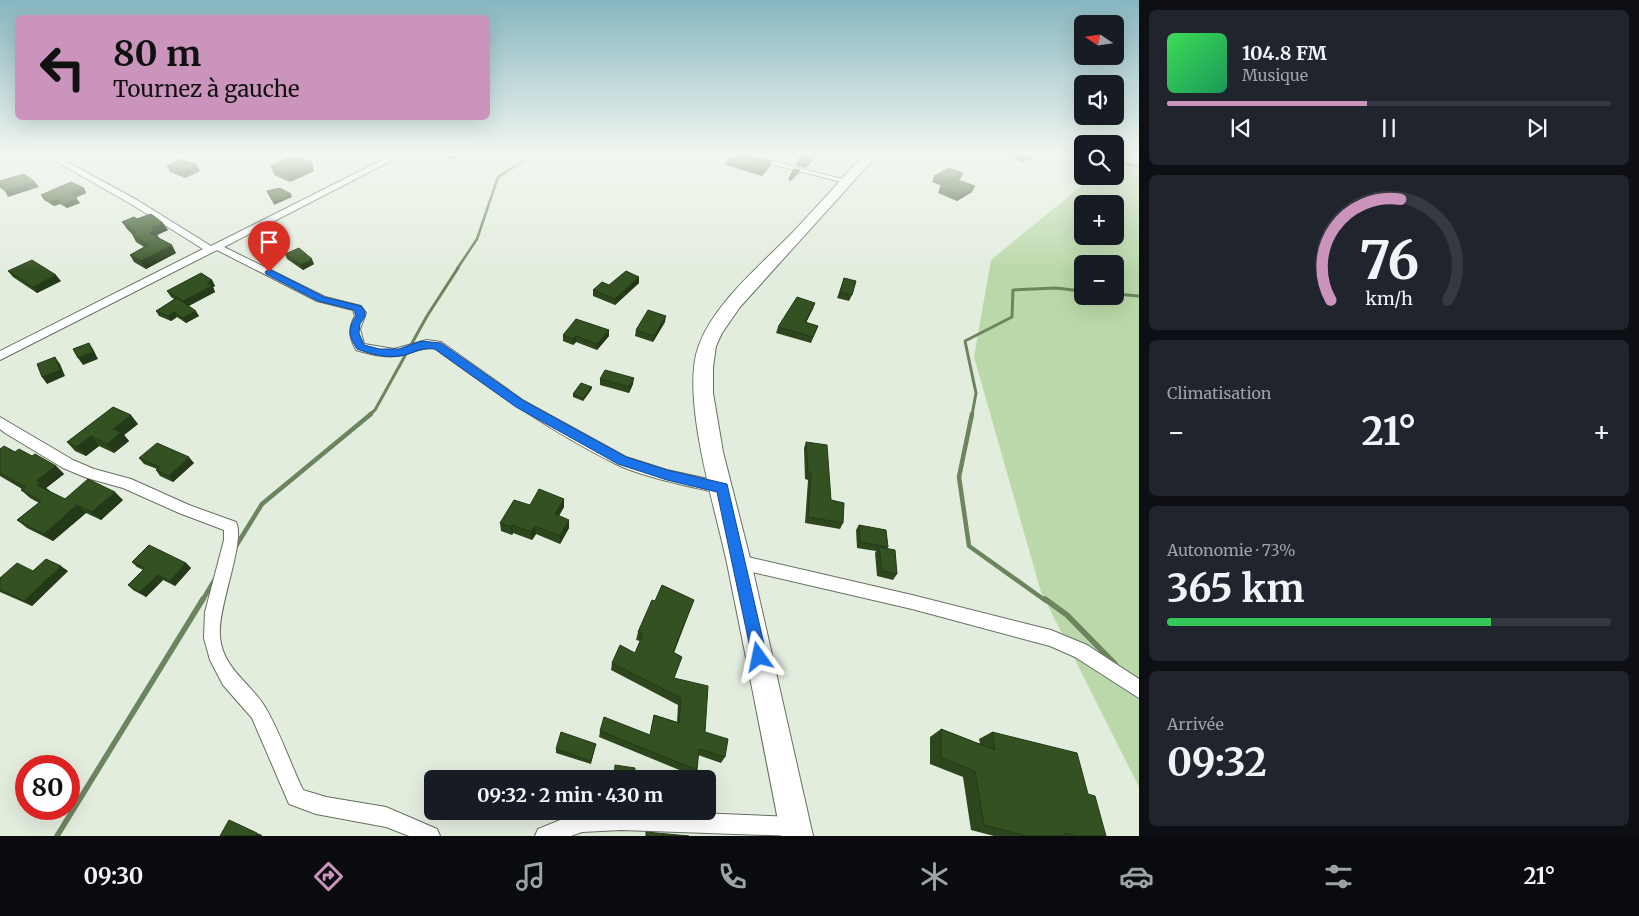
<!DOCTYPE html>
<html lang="fr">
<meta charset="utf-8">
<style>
body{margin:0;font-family:Merriweather,serif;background:#20242c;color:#f1f3f6;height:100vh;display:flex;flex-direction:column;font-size:19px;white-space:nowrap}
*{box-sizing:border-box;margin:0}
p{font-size:16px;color:#9ea1a6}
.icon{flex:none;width:28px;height:28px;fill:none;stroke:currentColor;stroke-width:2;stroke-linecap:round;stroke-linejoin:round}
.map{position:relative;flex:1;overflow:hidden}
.drawer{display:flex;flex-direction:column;gap:10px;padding:10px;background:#0d0f14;width:500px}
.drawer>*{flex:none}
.guide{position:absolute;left:15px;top:15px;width:475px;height:105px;border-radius:8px;box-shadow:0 5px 20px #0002;background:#cb94bc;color:#111;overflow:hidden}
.needle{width:32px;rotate:283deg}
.tools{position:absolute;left:1074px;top:15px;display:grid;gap:10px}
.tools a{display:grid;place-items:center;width:50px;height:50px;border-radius:8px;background:#171b24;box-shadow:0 5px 20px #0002;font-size:25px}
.speed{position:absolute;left:15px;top:755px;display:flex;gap:10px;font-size:25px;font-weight:700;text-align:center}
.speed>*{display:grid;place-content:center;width:65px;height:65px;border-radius:50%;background:#171b24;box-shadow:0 5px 20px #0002;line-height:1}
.speed .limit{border:8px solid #d22;background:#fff;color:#111}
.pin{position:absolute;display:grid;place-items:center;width:42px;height:42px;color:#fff;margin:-51px -21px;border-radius:50% 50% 50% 0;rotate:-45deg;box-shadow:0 0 5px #0007}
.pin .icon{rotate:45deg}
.me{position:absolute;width:55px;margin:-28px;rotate:348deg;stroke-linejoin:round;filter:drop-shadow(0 0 4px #0008)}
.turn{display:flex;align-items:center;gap:18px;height:105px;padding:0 15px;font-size:22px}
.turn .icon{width:65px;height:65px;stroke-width:2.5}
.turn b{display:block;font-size:35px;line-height:42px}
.big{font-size:38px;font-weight:700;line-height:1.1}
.drawer .tile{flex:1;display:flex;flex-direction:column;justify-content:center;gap:8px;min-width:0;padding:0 18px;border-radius:8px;background:#20242c}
.drawer .dial{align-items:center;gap:0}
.dial svg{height:130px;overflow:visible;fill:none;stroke:#363941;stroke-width:7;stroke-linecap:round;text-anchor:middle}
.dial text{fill:#f1f3f6;stroke:none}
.song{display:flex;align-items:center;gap:15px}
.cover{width:60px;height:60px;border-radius:8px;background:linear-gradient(135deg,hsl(130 70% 55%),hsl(150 70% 35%))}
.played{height:5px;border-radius:2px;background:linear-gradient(90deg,#cb94bc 45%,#363941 45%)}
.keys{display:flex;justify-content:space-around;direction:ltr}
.heat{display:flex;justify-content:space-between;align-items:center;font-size:28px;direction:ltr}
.charge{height:8px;border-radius:4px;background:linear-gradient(90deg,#34c759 73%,#363941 0)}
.trip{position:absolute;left:424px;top:770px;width:292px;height:50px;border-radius:8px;background:#171b24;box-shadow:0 5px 20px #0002;font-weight:700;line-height:50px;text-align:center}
.menu{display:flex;height:80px;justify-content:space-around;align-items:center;background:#090b0e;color:#9ea1a6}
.menu .icon{width:35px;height:35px}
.menu .active{color:#cb94bc}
.menu b{font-size:22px;color:#f1f3f6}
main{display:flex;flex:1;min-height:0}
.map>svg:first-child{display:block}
</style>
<main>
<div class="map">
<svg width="1139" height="836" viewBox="0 0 1139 836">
<rect width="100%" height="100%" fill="#e3edde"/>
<!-- green -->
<path fill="#bad8a9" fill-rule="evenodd" d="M 1115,154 L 1139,154 L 1139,787 L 1041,592 L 974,357 L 991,260 L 1083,185 L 1083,176 L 1115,176 ZM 1082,204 L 1115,204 L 1115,236 L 1082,236 ZM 1082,264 L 1115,264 L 1115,296 L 1082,296 Z"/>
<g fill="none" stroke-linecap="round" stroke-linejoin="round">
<!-- stream-far3 -->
<path stroke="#6d855f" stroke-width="2.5" d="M 1115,161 L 1139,167
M 457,269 L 477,239 L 498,177 L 535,154"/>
<!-- stream-far2 -->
<path stroke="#6d855f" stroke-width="3" d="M 1115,294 L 1139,296
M 369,415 L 375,410 L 427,316 L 458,268
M 972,415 L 976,393 L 965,341 L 1012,317 L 1013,290 L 1056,288 L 1082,291"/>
<!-- stream-far1 -->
<path stroke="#6d855f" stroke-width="4.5" d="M 972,414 L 959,477 L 969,546 L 1046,601
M 236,546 L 262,504 L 371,414
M 202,601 L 215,579"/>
<!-- stream -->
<path stroke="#6d855f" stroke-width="5.5" d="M 1045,599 L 1067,615 L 1115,664
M 57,836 L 203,599"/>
<defs>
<path id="minor" d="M 43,154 L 52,154 L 137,200 L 211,246 L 394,154 L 404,154 L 224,247 L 325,297 L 361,306 L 366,313 L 360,329 L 364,344 L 394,349 L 427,340 L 441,342 L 524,401 L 626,457 L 667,470 L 722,482 L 727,484 L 729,488 L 727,492 L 722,494 C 690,486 645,478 616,464 C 551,432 492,390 434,348 C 423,347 414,352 403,355 C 387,359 371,354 356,350 C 349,337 348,329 355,316 L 353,310 L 317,301 L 217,250 L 0,360 L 0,351 L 203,249 L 131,204 Z
M 731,154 L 744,154 L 850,181 L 846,183 Z
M 0,417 L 73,460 L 94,469 L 131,479 L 189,505 L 236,522 C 246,542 217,607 220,637 C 223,669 250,682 265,707 C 280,732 290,763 303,790 L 326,797 L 386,807 L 437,829 L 440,836 L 409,836 L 386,827 L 316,814 L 289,804 L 252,718 L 223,685 L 210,660 L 204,638 L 205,612 L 224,540 L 224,530 L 179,513 L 123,488 L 87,478 L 63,468 L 5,433 L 0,429 Z
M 739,555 L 912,595 L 1051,630 L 1087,645 L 1139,679 L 1139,698 L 1075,657 L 1050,646 L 912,609 L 739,569 L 734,567 L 731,562 L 734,557 Z
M 598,811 L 650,811 L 795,817 L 802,820 L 805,827 L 802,834 L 797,836 L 621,830 L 582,832 L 571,836 L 535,836 L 538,829 C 558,821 577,812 598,811 Z"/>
<path id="trunk" d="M 865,154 L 878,154 L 740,307 L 722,333 L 716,346 L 713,367 L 713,393 L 723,452 L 751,562 L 813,836 L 781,836 C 764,747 746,657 728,568 C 717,513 679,396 699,345 C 715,302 762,264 793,232 C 818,206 841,179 865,154 Z"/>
</defs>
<!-- minor casing -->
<use href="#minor" stroke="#666f61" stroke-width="2"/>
<!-- trunk casing -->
<use href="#trunk" stroke="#666f61" stroke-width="2"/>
<!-- minor -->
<use href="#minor" fill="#fff" fill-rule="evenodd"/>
<!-- trunk -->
<use href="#trunk" fill="#fff" fill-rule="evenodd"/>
</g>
<!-- wall -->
<path fill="#2d461d" d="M 437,154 L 464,154 L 454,160 Z
M 802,154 L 816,154 L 815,158 L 805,168 L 796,165 L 798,160 Z
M 1006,154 L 1038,154 L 1036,157 L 1022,162 L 1005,155 Z
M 727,160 L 770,166 L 762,176 L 726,165 Z
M 312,162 L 314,171 L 290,182 L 274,175 L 271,166 Z
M 167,166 L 200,171 L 185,178 L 170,172 Z
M 963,173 L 960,179 L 958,180 L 972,192 L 957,201 L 938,193 L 940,187 L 942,186 L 932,182 L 934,176 Z
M 84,188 L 86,193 L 75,198 L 80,203 L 67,208 L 60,204 L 54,206 L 44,200 L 41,195 Z
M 137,219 L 168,230 L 157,235 L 159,238 L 176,253 L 146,269 L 134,262 L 130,255 L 144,247 L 136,242 L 132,234 L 127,229 L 122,222 Z
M 285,254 L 314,264 L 303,270 L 287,259 Z
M 8,271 L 61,281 L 37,293 L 13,277 Z
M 639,277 L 639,283 L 615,305 L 593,296 L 593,290 Z
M 844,278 L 852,295 L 849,301 L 837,298 Z
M 212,280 L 215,286 L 213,287 L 215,292 L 188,306 L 199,316 L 186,323 L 177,317 L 171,321 L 159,316 L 156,311 L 174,299 L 171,297 L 167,291 Z
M 815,303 L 806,323 L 818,326 L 811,343 L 776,333 L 778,327 Z
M 665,322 L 653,342 L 635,336 L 636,330 Z
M 609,330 L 609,336 L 597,350 L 576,342 L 573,345 L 563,341 L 563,335 Z
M 600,379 L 633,384 L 629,393 L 600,385 Z
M 592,387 L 591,390 L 583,401 L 573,397 L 573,394 Z
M 138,424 L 124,435 L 129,441 L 114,453 L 99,446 L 86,456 L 75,451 L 67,442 Z
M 806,442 L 831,500 L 843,523 L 840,529 L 805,523 L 808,480 L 805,479 L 804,448 Z
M 0,449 L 32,456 L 56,466 L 64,474 L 46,488 L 50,491 L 49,491 L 65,499 L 123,500 L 101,520 L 86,513 L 53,541 L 27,528 L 17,520 L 39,503 L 30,498 L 21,490 L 22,489 L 0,476 Z
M 139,458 L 194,463 L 173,482 L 160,476 L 156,470 L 157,469 L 144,464 Z
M 564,499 L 564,507 L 559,516 L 569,528 L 560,544 L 536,534 L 532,540 L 513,533 L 512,535 L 501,531 L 500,523 L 530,505 Z
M 859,525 L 888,547 L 887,549 L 897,574 L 893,580 L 877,576 L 875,553 L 876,551 L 857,548 L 856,530 Z
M 132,562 L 186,563 L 191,568 L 175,586 L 163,580 L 146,597 L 133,590 L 128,585 L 143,570 L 137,567 Z
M 68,571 L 32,606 L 0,592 L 0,578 Z
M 694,600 L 674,653 L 674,679 L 705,732 L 725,757 L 721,763 L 698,755 L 697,770 L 694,776 L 599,737 L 600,731 L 650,735 L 654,715 L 677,722 L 678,705 L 611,670 L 612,663 L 635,653 L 640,641 L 636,640 L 638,632 L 655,601 Z
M 941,729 L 980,744 L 979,739 L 992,732 L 1088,794 L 1106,836 L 994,836 L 971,830 L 963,777 L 930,764 L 930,737 Z
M 595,747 L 591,764 L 556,753 L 556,749 Z"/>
<!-- shaded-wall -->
<path fill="#243918" d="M 453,154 L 464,154 L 454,160 Z
M 815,154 L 816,154 L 815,158 L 805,168 L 806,162 Z
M 1032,154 L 1038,154 L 1036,157 L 1022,162 L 1025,157 Z
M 771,161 L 770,166 L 762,176 L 763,171 Z
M 312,162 L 314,171 L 290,182 L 287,174 Z
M 197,165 L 200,171 L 185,178 L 182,172 Z
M 800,170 L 799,173 L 789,182 L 790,179 Z
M 963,173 L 960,179 L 946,187 L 949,182 Z
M 35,182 L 39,187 L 8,197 L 5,191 Z
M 975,186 L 972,192 L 957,201 L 960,195 Z
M 84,188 L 86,193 L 73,199 L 70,194 Z
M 291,194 L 292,197 L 274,205 L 273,202 Z
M 57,199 L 60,204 L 54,206 L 50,202 Z
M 77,199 L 80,203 L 67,208 L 64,204 Z
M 163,223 L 168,230 L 157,235 L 159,238 L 149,233 L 151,228 Z
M 172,245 L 176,253 L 146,269 L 141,261 Z
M 312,259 L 314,264 L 303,270 L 301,265 Z
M 56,275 L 61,281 L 37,293 L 33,287 Z
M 639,277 L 639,283 L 615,305 L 615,299 Z
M 212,280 L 215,286 L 213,287 L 215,292 L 187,307 L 183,301 L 207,283 Z
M 815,303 L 813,309 L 803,328 L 805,322 Z
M 196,311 L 199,316 L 186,323 L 183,318 Z
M 174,312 L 177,317 L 171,321 L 168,316 Z
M 666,316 L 665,322 L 653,342 L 654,336 Z
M 609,330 L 609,336 L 597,350 L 597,344 Z
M 576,336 L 576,342 L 573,345 L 573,339 Z
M 89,343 L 93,349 L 98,359 L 83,365 L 78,358 Z
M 55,357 L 60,364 L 65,376 L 47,384 L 42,377 Z
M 634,378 L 633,384 L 629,393 L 629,387 Z
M 592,387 L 591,390 L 583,401 L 583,398 Z
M 131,415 L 138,424 L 124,435 L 129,441 L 114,453 L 107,444 L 113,429 Z
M 91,436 L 99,446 L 86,456 L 77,447 Z
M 189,457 L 194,463 L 173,482 L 169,476 Z
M 56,466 L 64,474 L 46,488 L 50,491 L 46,494 L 37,485 L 37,480 Z
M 115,492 L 123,500 L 101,520 L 92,512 Z
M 564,499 L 564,507 L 555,522 L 555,514 Z
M 77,505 L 86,513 L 53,541 L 44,534 Z
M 569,520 L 569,528 L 560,544 L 560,536 Z
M 512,525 L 513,533 L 512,535 L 511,527 Z
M 535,526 L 536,534 L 532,540 L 531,532 Z
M 186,563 L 191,568 L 175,586 L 170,581 Z
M 61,566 L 68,571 L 32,606 L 24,601 Z
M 158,575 L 163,580 L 146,597 L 140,592 Z
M 257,833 L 262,835 L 262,836 L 255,836 Z"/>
<!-- building -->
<path fill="#345122" stroke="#243918" d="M 734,154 L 741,154 L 771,161 L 763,171 L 727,160 Z
M 802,154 L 815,154 L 806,162 L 798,160 Z
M 1018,154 L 1032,154 L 1025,157 Z
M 295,155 L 312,162 L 287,174 L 271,166 Z
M 182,159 L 197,165 L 182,172 L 167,166 Z
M 949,168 L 963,173 L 949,182 L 934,176 Z
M 794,169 L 800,170 L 790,179 L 789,178 Z
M 24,174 L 35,182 L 5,191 L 0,187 L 0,181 Z
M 955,179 L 975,186 L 960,195 L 940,187 Z
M 71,182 L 84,188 L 70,194 L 77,199 L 64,204 L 57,199 L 50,202 L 41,195 Z
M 280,188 L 291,194 L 273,202 L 267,191 Z
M 151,214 L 163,223 L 151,228 L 155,231 L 149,233 L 172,245 L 141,261 L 130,255 L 148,245 L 132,234 L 136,232 L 122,222 L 134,217 L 137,219 Z
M 299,248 L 312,259 L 301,265 L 285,254 Z
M 32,260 L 56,275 L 33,287 L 8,271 Z
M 626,271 L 639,277 L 615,299 L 593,290 L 602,282 L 609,285 Z
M 201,273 L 212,280 L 207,283 L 212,286 L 183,301 L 167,291 Z
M 844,278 L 856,281 L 852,295 L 840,292 Z
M 797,297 L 815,303 L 805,322 L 818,326 L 813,337 L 778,327 Z
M 177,298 L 196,311 L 183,318 L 174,312 L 168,316 L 156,311 Z
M 648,310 L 666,316 L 654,336 L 636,330 Z
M 576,319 L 609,330 L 597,344 L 576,336 L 573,339 L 563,335 Z
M 89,343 L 93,352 L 78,358 L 73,349 Z
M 55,357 L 60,370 L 42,377 L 37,364 Z
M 605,370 L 634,378 L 629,387 L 600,379 Z
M 581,383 L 592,387 L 583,398 L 573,394 Z
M 113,407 L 131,415 L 113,429 L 121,432 L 107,444 L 91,436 L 77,447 L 67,442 Z
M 806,442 L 827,445 L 831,500 L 844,503 L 843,523 L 808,517 L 811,474 L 808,473 Z
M 157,443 L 189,457 L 169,476 L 156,470 L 160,467 L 139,458 Z
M 4,446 L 15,452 L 19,449 L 32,456 L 35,454 L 56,466 L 37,480 L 41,483 L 37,485 L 65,499 L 88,479 L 115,492 L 92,512 L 77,505 L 44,534 L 17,520 L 41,501 L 21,490 L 25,487 L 0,473 L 0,449 Z
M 539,489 L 564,499 L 555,514 L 569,520 L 560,536 L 535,526 L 531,532 L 512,525 L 511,527 L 500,523 L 514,500 L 530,505 Z
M 859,525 L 886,530 L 888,547 L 860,542 Z
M 149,545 L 186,563 L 170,581 L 158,575 L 140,592 L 128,585 L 145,568 L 132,562 Z
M 879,547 L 895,550 L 897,574 L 882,571 Z
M 46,559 L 61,566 L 24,601 L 0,590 L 0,578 L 17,563 L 33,571 Z
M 662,585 L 694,600 L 673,652 L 682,657 L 674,678 L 708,686 L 705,732 L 728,739 L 725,757 L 699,749 L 697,770 L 600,731 L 604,717 L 650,735 L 654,715 L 679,723 L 681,698 L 612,663 L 620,645 L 635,653 L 643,634 L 638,632 L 652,600 L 655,601 Z
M 941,729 L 995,750 L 992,732 L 1077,753 L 1088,794 L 1095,796 L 1106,836 L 1076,836 L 1065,833 L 1066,836 L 1026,836 L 984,825 L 975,771 L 941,758 Z
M 561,732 L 596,744 L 591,761 L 556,749 Z
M 615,765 L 635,768 L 634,779 L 614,779 Z
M 668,772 L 697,777 L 696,779 L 667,779 Z
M 229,820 L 257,833 L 255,836 L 220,836 Z
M 646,832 L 689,836 L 646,836 Z"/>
<!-- sky -->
<linearGradient id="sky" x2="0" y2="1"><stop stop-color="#87b6c0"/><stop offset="0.57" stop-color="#f2f7f0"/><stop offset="1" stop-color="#f2f7f0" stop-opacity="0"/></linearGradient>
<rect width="1139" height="271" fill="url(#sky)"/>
<!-- route -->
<path fill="#1a73e8" stroke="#114b97" d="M 269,269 L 324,297 L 361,306 L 365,311 L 365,316 L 360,324 L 359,333 L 364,345 L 380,349 L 399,349 L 421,341 L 441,343 L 524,401 L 626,457 L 667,470 L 727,484 L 767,657 L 765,662 L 759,665 L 754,662 L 752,657 L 717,492 L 667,480 L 618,464 L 516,407 L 435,349 C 418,347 414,354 400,356 C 384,358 371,354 357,349 C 349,337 347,329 356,316 L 354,310 L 318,301 L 266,274 L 265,272 Z"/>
</svg>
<div class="tools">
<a><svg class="needle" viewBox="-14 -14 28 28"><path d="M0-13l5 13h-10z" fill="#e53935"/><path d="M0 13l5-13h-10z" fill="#9ea1a6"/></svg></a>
<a><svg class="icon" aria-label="sound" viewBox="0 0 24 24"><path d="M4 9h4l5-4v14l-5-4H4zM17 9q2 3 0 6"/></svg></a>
<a><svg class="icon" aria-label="search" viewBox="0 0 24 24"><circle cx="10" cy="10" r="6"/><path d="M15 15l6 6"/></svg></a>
<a>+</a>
<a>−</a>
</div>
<div class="speed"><div class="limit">80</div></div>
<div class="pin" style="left:269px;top:272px;background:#d93025"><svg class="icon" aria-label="arrive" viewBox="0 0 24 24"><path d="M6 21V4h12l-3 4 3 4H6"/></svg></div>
<svg class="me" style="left:759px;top:657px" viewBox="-20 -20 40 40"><path d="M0-17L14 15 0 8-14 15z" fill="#1a73e8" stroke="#fff" stroke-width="4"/></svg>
<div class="trip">09:32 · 2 min · 430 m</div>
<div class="guide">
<div class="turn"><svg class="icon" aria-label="left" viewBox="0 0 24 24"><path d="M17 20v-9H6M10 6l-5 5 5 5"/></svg><div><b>80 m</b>Tournez à gauche</div></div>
</div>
</div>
<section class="drawer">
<div class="tile">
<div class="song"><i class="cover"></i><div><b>104.8 FM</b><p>Musique</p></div></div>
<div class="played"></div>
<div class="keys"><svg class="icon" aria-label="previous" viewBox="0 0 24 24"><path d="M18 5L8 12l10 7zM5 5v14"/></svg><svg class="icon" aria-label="pause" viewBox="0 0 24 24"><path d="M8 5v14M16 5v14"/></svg><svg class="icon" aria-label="next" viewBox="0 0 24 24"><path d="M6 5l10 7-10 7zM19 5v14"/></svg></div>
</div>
<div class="tile dial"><svg viewBox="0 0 100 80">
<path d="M14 69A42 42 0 1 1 86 69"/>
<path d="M14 69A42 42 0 0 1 57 7" stroke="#cb94bc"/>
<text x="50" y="56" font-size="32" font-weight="700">76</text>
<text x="50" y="72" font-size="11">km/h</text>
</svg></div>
<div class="tile"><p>Climatisation</p>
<div class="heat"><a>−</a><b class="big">21°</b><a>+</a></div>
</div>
<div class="tile"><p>Autonomie · 73%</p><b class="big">365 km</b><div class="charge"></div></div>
<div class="tile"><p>Arrivée</p><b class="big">09:32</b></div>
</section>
</main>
<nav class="menu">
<b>09:30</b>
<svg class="icon active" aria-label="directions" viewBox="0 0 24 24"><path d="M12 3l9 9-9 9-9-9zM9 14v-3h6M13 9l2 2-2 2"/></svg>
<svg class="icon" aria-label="music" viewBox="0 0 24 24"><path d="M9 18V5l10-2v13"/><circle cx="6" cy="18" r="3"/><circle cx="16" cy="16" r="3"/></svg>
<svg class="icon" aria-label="phone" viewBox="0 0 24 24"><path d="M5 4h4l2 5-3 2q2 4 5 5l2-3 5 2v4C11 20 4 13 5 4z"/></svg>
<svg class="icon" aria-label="climate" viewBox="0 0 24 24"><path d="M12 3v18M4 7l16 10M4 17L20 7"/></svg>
<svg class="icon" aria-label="car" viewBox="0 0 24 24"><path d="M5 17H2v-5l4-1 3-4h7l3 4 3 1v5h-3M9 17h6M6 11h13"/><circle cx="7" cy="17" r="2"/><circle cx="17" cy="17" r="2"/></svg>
<svg class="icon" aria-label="filters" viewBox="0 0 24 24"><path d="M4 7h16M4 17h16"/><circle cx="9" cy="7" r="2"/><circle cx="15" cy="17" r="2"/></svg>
<b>21°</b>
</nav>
